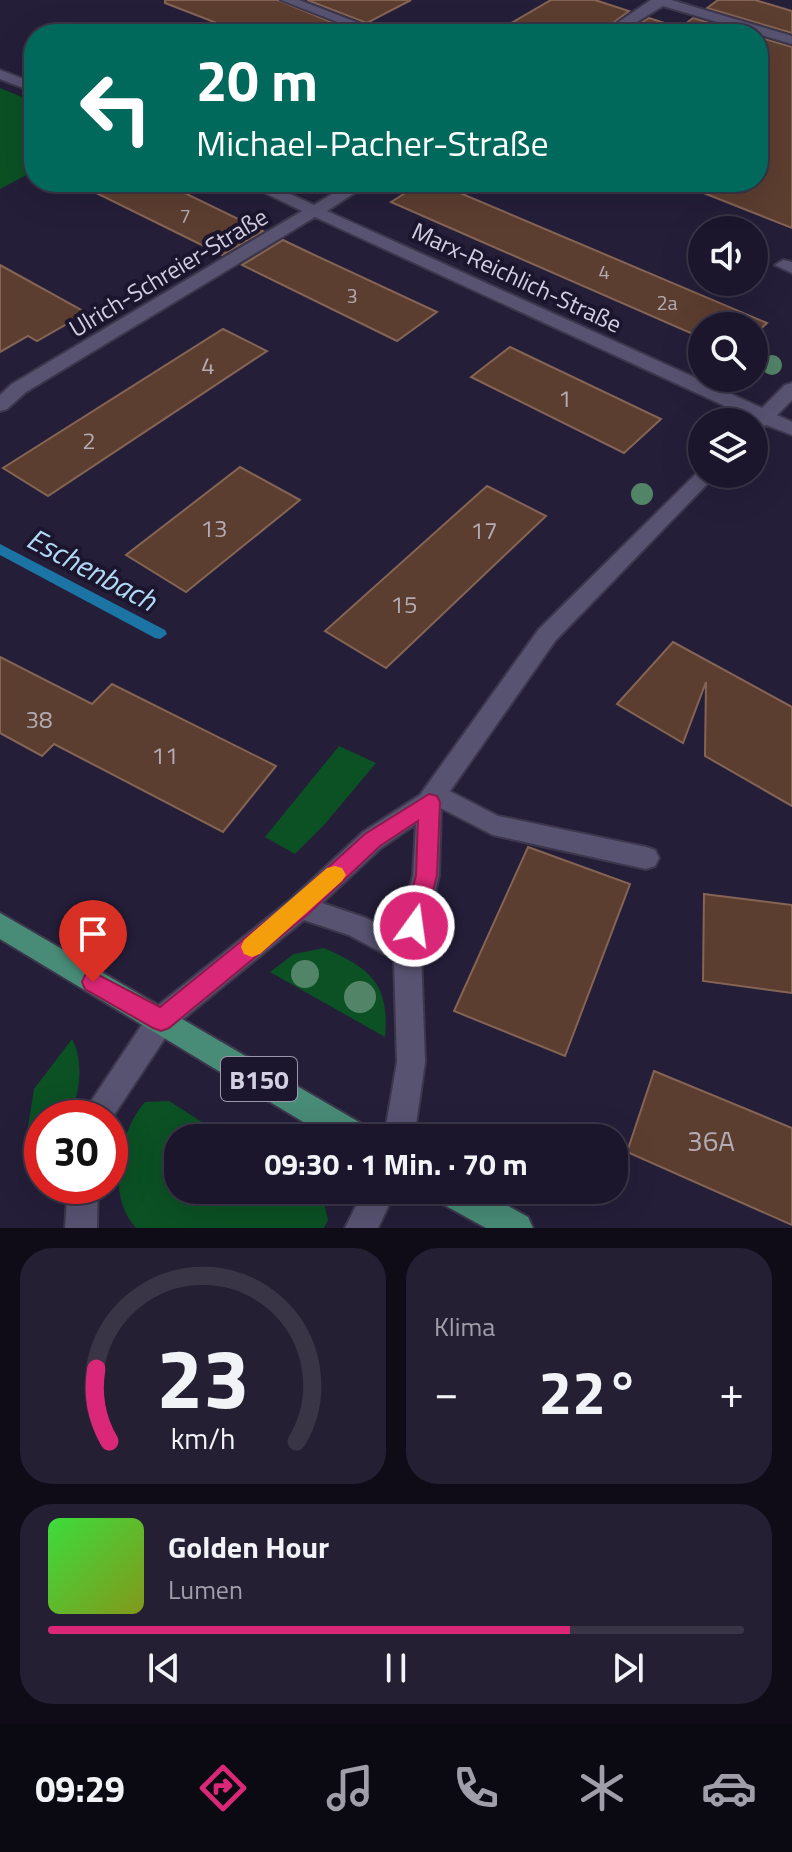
<!DOCTYPE html>
<html lang="de">
<meta charset="utf-8">
<style>
body{margin:0;font-family:"Titillium Web",sans-serif;background:#241f33;color:#f1f3f6;height:100vh;display:flex;flex-direction:column;font-size:30px;white-space:nowrap}
*{box-sizing:border-box;margin:0}
p{font-size:26px;color:#a09fa9}
.icon{flex:none;width:44px;height:44px;fill:none;stroke:currentColor;stroke-width:2;stroke-linecap:round;stroke-linejoin:round}
.map{position:relative;height:1228px;overflow:hidden}
.panel{display:flex;flex-direction:column;gap:20px;padding:20px;background:#0f0c18;flex:1}
.panel>*{flex:none}
.top-card{position:absolute;left:24px;top:24px;width:744px;height:168px;border-radius:32px;box-shadow:0 8px 32px #0002,0 0 0 2px #393547;background:#00695c;color:#fff;overflow:hidden}
.buttons{position:absolute;left:688px;top:216px;display:grid;gap:16px}
.buttons a{display:grid;place-items:center;width:80px;height:80px;border-radius:50%;background:#1b162b;box-shadow:0 8px 32px #0002,0 0 0 2px #393547;font-size:40px}
.speed{position:absolute;left:24px;top:1100px;display:flex;gap:16px;font-size:40px;font-weight:700;text-align:center}
.speed>*{display:grid;place-content:center;width:104px;height:104px;border-radius:50%;background:#1b162b;box-shadow:0 8px 32px #0002,0 0 0 2px #393547;line-height:1}
.speed .limit{border:12px solid #d22;background:#fff;color:#111}
.pin{position:absolute;display:grid;place-items:center;width:68px;height:68px;color:#fff;margin:-82px -34px;border-radius:50% 50% 50% 0;rotate:-45deg;box-shadow:0 0 8px #0007}
.pin .icon{rotate:45deg}
.me{position:absolute;width:88px;margin:-44px;rotate:14deg;stroke-linejoin:round;filter:drop-shadow(0 0 6px #0008)}
.turn{display:flex;align-items:center;gap:28px;height:168px;padding:0 40px;font-size:36px}
.turn .icon{width:104px;height:104px;stroke-width:2.5}
.turn b{display:block;font-size:56px;line-height:68px}
.big{font-size:60px;font-weight:700;line-height:1.1}
.panel .tile{flex:1;display:flex;flex-direction:column;justify-content:center;gap:12px;min-width:0;padding:0 28px;border-radius:32px;background:#241f33}
.panel .dial{align-items:center;gap:0}
.dial svg{height:208px;overflow:visible;fill:none;stroke:#393547;stroke-width:7;stroke-linecap:round;text-anchor:middle}
.dial text{fill:#f1f3f6;stroke:none}
.song{display:flex;align-items:center;gap:24px}
.cover{width:96px;height:96px;border-radius:12px;background:linear-gradient(135deg,hsl(120 70% 55%),hsl(70 70% 35%))}
.played{height:8px;border-radius:4px;background:linear-gradient(90deg,#db2777 75%,#393547 75%)}
.keys{display:flex;justify-content:space-around;direction:ltr}
.heat{display:flex;justify-content:space-between;align-items:center;font-size:44px;direction:ltr}
.panel .tiles{flex:1;display:grid;gap:20px;grid-template-columns:1fr 1fr}
.tile:last-child{grid-column:span 2}
.trip{position:absolute;left:164px;top:1124px;width:464px;height:80px;border-radius:32px;background:#1b162b;box-shadow:0 8px 32px #0002,0 0 0 2px #393547;font-weight:700;line-height:80px;text-align:center}
.menu{display:flex;height:128px;justify-content:space-around;align-items:center;background:#0b0911;color:#a09fa9}
.menu .icon{width:56px;height:56px}
.menu .selected{color:#db2777}
.menu b{font-size:36px;color:#f1f3f6}
.map>svg:first-child{display:block}
</style>
<div class="map">
<svg width="792" height="1228" viewBox="0 0 792 1228">
<rect width="100%" height="100%" fill="#241e39"/>
<!-- green -->
<path fill="#0b5124" d="M 0,88 L 34,102 L 34,171 L 0,189 Z
M 339,746 L 376,763 L 324,825 L 295,854 L 265,837 Z
M 324,948 C 370,968 390,984 385,1037 L 270,972 L 294,954 Z
M 72,1039 C 84,1060 81,1098 67,1118 L 42,1118 L 42,1150 L 39,1154 L 26,1139 L 34,1089 Z
M 169,1101 L 227,1138 L 178,1138 L 178,1190 L 308,1190 L 323,1199 L 328,1220 L 324,1228 L 136,1228 C 106,1196 118,1133 145,1102 Z"/>
<g fill="none" stroke-linecap="round" stroke-linejoin="round">
<!-- stream -->
<path fill="#1b74a4" fill-rule="evenodd" d="M 0,544 L 165,630 L 167,634 L 160,639 L 155,638 L 0,555 Z"/>
</g>
<!-- building -->
<path fill="#5c3e30" stroke="#856454" stroke-width="2" d="M 165,0 L 278,0 L 353,31 L 347,34 L 245,34 L 165,3 Z
M 307,0 L 411,0 L 367,23 Z
M 551,0 L 595,0 L 629,11 L 598,34 L 492,34 Z
M 718,0 L 755,0 L 792,11 L 792,33 L 707,8 Z
M 649,18 L 677,27 L 677,30 L 693,18 L 747,34 L 623,34 Z
M 758,37 L 792,47 L 792,228 L 681,184 L 758,182 Z
M 74,182 L 162,182 L 263,231 L 222,255 Z
M 423,182 L 434,182 L 767,323 L 754,335 L 754,326 L 702,326 L 702,338 L 391,202 Z
M 283,240 L 308,252 L 437,312 L 397,341 L 242,265 Z
M 0,265 L 78,308 L 86,313 L 37,341 L 28,336 L 0,352 Z
M 223,329 L 267,351 L 48,496 L 3,468 Z
M 510,347 L 661,419 L 624,453 L 471,377 Z
M 240,467 L 300,500 L 186,592 L 126,555 Z
M 487,486 L 546,516 L 386,668 L 325,631 Z
M 673,642 L 792,707 L 792,806 L 705,756 L 706,682 L 683,743 L 617,704 Z
M 0,657 L 92,704 L 112,684 L 276,766 L 223,832 L 54,744 L 42,756 L 0,733 Z
M 528,847 L 630,884 L 565,1056 L 454,1011 Z
M 704,894 L 792,905 L 792,993 L 703,981 Z
M 654,1071 L 792,1128 L 792,1225 L 627,1152 Z"/>
<g fill="none" stroke-linecap="round" stroke-linejoin="round">
<defs>
<path id="service" d="M 783,260 L 792,262 L 792,273 L 775,265 Z
M 436,784 L 498,816 L 646,847 L 655,850 L 659,858 L 655,866 L 646,869 L 493,835 L 427,801 L 424,794 L 427,787 Z"/>
<path id="minor" d="M 281,0 L 299,0 L 387,34 L 368,34 Z
M 651,0 L 671,0 L 792,36 L 792,44 L 663,6 L 617,34 L 601,34 Z
M 0,70 L 34,83 L 34,92 L 0,79 Z
M 243,182 L 264,182 L 314,205 L 352,182 L 371,182 L 327,211 L 762,408 L 785,385 L 792,383 L 792,400 L 777,415 L 792,422 L 792,435 L 766,425 L 754,430 L 754,422 L 748,422 L 751,418 L 315,217 L 26,392 L 7,409 L 0,411 L 0,395 L 12,384 L 302,211 Z
M 702,468 L 702,474 L 715,474 L 712,479 L 555,641 L 441,804 L 439,875 L 421,952 L 425,1062 L 414,1138 L 384,1138 L 397,1062 L 394,959 L 349,935 L 304,920 L 171,1029 L 110,1121 L 110,1118 L 80,1118 L 151,1011 L 291,899 L 363,832 L 420,795 L 539,629 ZM 416,824 L 413,875 L 398,934 L 366,918 L 322,903 L 381,848 Z
M 68,1186 L 98,1186 L 97,1228 L 65,1228 Z
M 364,1190 L 396,1190 L 378,1228 L 345,1228 Z"/>
<path id="primary" d="M 0,913 L 369,1128 L 373,1138 L 330,1138 L 0,939 Z
M 433,1190 L 479,1190 L 528,1217 L 533,1228 L 486,1228 L 437,1201 Z"/>
</defs>
<!-- service casing -->
<use href="#service" stroke="#3d374d" stroke-width="4"/>
<!-- minor casing -->
<use href="#minor" stroke="#3d374d" stroke-width="4"/>
<!-- primary casing -->
<use href="#primary" stroke="#3d374d" stroke-width="4"/>
<!-- service -->
<use href="#service" fill="#585371" fill-rule="evenodd"/>
<!-- minor -->
<use href="#minor" fill="#585371" fill-rule="evenodd"/>
<!-- primary -->
<use href="#primary" fill="#488b76" fill-rule="evenodd"/>
</g>
<!-- trees -->
<g fill="#528468">
<circle cx="772" cy="365" r="10"/>
<circle cx="642" cy="494" r="11"/>
<circle cx="305" cy="974" r="14"/>
<circle cx="360" cy="997" r="16"/>
</g>
<!-- route -->
<path fill="#db2777" stroke="#8e194d" stroke-width="2" d="M 429,794 L 437,796 L 440,802 L 437,875 L 422,933 L 414,936 L 406,933 L 403,926 L 416,875 L 418,821 L 380,846 L 308,914 L 169,1028 L 161,1031 L 153,1028 L 85,989 L 82,982 L 85,975 L 93,972 L 160,1007 L 292,900 L 365,834 Z"/>
<!-- slow -->
<path fill="#f59e0b" d="M 335,866 L 342,868 L 346,875 L 342,881 L 260,954 L 252,957 L 244,954 L 241,947 L 244,940 L 327,868 Z"/>
<g text-anchor="middle" dominant-baseline="central" stroke-width="8" stroke-linejoin="round" paint-order="stroke">
<!-- far-number labels -->
<g font-size="20" fill="#b4abb4">
<text x="185" y="215">7</text>
<text x="604" y="271">4</text>
<text x="352" y="295">3</text>
<text x="667" y="302">2a</text>
</g>
<!-- far-street labels -->
<g font-size="24" fill="#d1cfe0" stroke="#1b152e">
<text transform="translate(168 272) rotate(-31)">Ulrich-Schreier-Straße</text>
<text transform="translate(517 277) rotate(25)">Marx-Reichlich-Straße</text>
</g>
<!-- number labels -->
<g font-size="24" fill="#b4abb4">
<text x="208" y="365">4</text>
<text x="565" y="398">1</text>
<text x="89" y="440">2</text>
<text x="214" y="528">13</text>
<text x="484" y="530">17</text>
<text x="404" y="604">15</text>
<text x="39" y="719">38</text>
<text x="165" y="755">11</text>
</g>
<!-- shield labels -->
<rect fill="#1b152e" stroke="#9a97ab" stroke-width="2" x="221" y="1057" width="76" height="44" rx="6"/>
<g font-size="26" font-weight="bold" fill="#d1cfe0">
<text x="259" y="1079">B150</text>
</g>
<!-- near-number labels -->
<g font-size="28" fill="#b4abb4">
<text x="711" y="1140">36A</text>
</g>
<!-- water labels -->
<g font-size="30" font-style="italic" fill="#b1d8f3" stroke="#1b152e">
<text transform="translate(92 569) rotate(28)">Eschenbach</text>
</g>
</g>
</svg>
<div class="buttons">
<a><svg class="icon" aria-label="sound" viewBox="0 0 24 24"><path d="M4 9h4l5-4v14l-5-4H4zM17 9q2 3 0 6"/></svg></a>
<a><svg class="icon" aria-label="search" viewBox="0 0 24 24"><circle cx="10" cy="10" r="6"/><path d="M15 15l6 6"/></svg></a>
<a><svg class="icon" aria-label="layers" viewBox="0 0 24 24"><path d="M12 4l9 5-9 5-9-5zM3 14l9 5 9-5"/></svg></a>
</div>
<div class="speed"><div class="limit">30</div></div>
<div class="pin" style="left:93px;top:982px;background:#d93025"><svg class="icon" aria-label="arrive" viewBox="0 0 24 24"><path d="M6 21V4h12l-3 4 3 4H6"/></svg></div>
<svg class="me" style="left:414px;top:926px" viewBox="-20 -20 40 40"><circle r="17" fill="#db2777" stroke="#fff" stroke-width="3"/><path d="M0-11L8 9 0 5-8 9z" fill="#fff"/></svg>
<div class="trip">09:30 · 1 Min. · 70 m</div>
<div class="top-card">
<div class="turn"><svg class="icon" aria-label="left" viewBox="0 0 24 24"><path d="M17 20v-9H6M10 6l-5 5 5 5"/></svg><div><b>20 m</b>Michael-Pacher-Straße</div></div>
</div>
</div>
<section class="panel">
<div class="tiles">
<div class="tile dial"><svg viewBox="0 0 100 80">
<path d="M14 69A42 42 0 1 1 86 69"/>
<path d="M14 69A42 42 0 0 1 9 41" stroke="#db2777"/>
<text x="50" y="56" font-size="32" font-weight="700">23</text>
<text x="50" y="72" font-size="11">km/h</text>
</svg></div>
<div class="tile"><p>Klima</p>
<div class="heat"><a>−</a><b class="big">22°</b><a>+</a></div>
</div>
<div class="tile">
<div class="song"><i class="cover"></i><div><b>Golden Hour</b><p>Lumen</p></div></div>
<div class="played"></div>
<div class="keys"><svg class="icon" aria-label="previous" viewBox="0 0 24 24"><path d="M18 5L8 12l10 7zM5 5v14"/></svg><svg class="icon" aria-label="pause" viewBox="0 0 24 24"><path d="M8 5v14M16 5v14"/></svg><svg class="icon" aria-label="next" viewBox="0 0 24 24"><path d="M6 5l10 7-10 7zM19 5v14"/></svg></div>
</div>
</div>
</section>
<nav class="menu">
<b>09:29</b>
<svg class="icon selected" aria-label="directions" viewBox="0 0 24 24"><path d="M12 3l9 9-9 9-9-9zM9 14v-3h6M13 9l2 2-2 2"/></svg>
<svg class="icon" aria-label="music" viewBox="0 0 24 24"><path d="M9 18V5l10-2v13"/><circle cx="6" cy="18" r="3"/><circle cx="16" cy="16" r="3"/></svg>
<svg class="icon" aria-label="phone" viewBox="0 0 24 24"><path d="M5 4h4l2 5-3 2q2 4 5 5l2-3 5 2v4C11 20 4 13 5 4z"/></svg>
<svg class="icon" aria-label="climate" viewBox="0 0 24 24"><path d="M12 3v18M4 7l16 10M4 17L20 7"/></svg>
<svg class="icon" aria-label="car" viewBox="0 0 24 24"><path d="M5 17H2v-5l4-1 3-4h7l3 4 3 1v5h-3M9 17h6M6 11h13"/><circle cx="7" cy="17" r="2"/><circle cx="17" cy="17" r="2"/></svg>
</nav>
